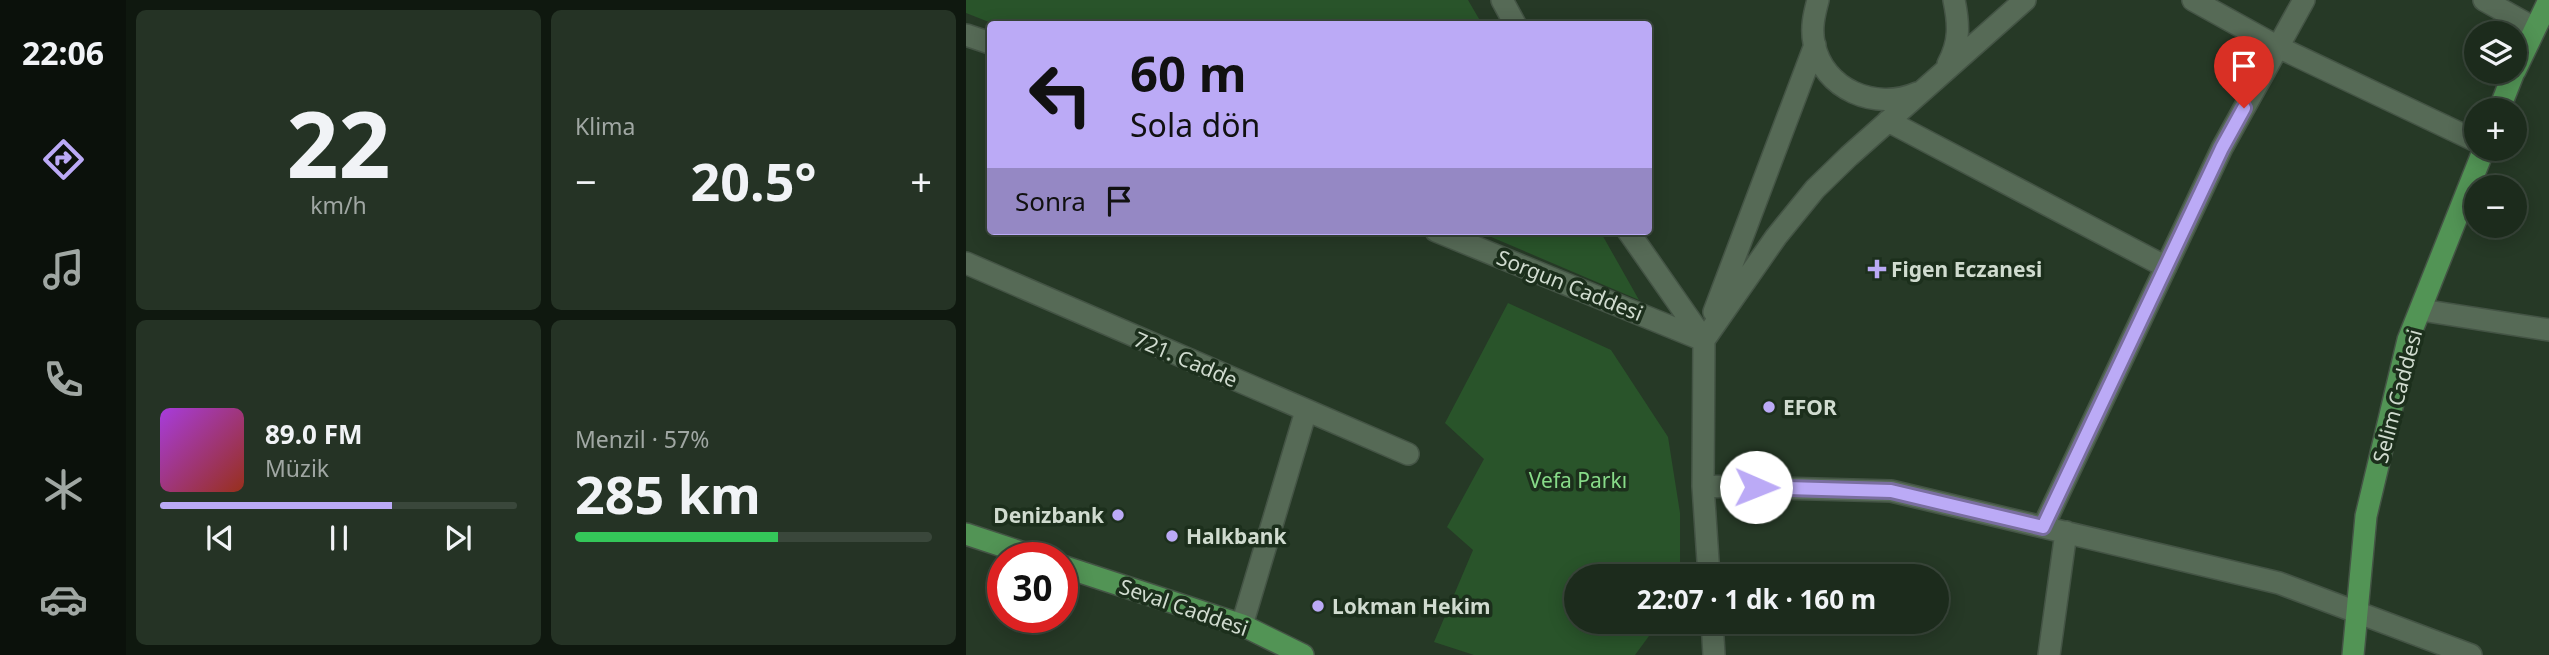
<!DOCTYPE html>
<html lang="tr">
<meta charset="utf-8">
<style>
body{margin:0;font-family:"Noto Sans",sans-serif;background:#253325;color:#f1f3f6;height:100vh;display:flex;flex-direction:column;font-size:26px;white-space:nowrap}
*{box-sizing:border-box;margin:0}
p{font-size:23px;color:#a0a7a3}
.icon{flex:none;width:38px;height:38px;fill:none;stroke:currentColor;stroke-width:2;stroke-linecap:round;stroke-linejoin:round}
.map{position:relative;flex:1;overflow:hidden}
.drawer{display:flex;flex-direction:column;gap:10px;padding:10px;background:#0f180f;width:840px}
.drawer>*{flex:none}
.banner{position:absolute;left:21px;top:21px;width:665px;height:214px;border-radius:7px;box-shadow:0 4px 18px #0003,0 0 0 2px #3a473b;background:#bbaaf6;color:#111;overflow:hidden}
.fabs{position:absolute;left:1498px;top:21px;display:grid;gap:14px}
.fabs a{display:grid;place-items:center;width:63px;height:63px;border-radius:50%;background:#1c2b1c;box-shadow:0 4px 18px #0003,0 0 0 2px #3a473b;font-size:35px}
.speed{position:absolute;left:21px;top:542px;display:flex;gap:14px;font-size:35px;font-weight:700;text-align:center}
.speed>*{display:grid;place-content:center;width:91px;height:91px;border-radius:50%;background:#1c2b1c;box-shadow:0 4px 18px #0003,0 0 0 2px #3a473b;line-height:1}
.speed .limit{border:10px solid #d22;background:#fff;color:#111}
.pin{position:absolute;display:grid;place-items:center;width:60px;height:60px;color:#fff;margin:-72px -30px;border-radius:50% 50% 50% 0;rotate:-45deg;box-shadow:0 0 7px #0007}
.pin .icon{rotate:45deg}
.me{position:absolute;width:77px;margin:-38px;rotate:91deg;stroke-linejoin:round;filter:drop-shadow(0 0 5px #0008)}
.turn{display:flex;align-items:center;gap:24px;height:147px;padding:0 28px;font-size:32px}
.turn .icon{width:91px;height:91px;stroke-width:2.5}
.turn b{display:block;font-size:49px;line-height:60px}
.then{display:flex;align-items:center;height:66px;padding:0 28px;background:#0003;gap:14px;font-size:26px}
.big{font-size:52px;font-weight:700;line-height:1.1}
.drawer .widget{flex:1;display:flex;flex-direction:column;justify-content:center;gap:10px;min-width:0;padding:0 24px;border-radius:10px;background:#253325}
.drawer .dial{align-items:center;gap:0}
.dial b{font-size:91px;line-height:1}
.song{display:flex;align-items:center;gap:21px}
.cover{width:84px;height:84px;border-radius:10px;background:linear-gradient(135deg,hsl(280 70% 55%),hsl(10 70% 35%))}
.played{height:7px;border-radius:4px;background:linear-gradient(90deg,#bbaaf6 65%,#3a473b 65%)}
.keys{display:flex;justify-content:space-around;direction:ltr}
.heat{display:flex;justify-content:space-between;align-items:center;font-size:38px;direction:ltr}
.charge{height:10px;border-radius:5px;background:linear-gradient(90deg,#34c759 57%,#3a473b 0)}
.drawer .tiles{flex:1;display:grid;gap:10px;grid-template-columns:repeat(2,1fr)}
.trip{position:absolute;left:598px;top:564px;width:385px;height:70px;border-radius:35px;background:#1c2b1c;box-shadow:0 4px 18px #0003,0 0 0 2px #3a473b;font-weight:700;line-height:70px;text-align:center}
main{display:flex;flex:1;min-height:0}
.dock{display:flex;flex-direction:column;width:126px;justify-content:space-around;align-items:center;background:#0b110b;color:#a0a7a3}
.dock .icon{width:49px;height:49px}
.dock .active{color:#bbaaf6}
.dock b{font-size:32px;color:#f1f3f6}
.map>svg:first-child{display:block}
</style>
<main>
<nav class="dock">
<b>22:06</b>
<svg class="icon active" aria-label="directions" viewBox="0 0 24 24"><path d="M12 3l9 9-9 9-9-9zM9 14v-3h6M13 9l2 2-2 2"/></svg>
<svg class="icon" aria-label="music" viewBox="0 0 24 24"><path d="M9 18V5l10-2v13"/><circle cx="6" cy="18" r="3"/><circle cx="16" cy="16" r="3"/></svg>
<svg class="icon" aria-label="phone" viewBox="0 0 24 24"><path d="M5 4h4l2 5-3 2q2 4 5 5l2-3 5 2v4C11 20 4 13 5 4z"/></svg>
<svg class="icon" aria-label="climate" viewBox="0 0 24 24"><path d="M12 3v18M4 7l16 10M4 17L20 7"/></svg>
<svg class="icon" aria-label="car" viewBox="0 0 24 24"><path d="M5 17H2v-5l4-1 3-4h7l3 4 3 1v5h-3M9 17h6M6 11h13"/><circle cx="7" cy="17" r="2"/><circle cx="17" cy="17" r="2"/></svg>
</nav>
<section class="drawer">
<div class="tiles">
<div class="widget dial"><b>22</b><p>km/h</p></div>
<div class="widget"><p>Klima</p>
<div class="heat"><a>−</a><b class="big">20.5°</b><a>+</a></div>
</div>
<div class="widget">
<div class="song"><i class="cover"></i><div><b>89.0 FM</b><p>Müzik</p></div></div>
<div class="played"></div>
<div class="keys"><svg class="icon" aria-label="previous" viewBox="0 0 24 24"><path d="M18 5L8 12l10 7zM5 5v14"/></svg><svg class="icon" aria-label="pause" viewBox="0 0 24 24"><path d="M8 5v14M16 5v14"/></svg><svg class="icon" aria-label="next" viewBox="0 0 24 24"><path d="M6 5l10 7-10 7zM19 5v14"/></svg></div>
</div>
<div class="widget"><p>Menzil · 57%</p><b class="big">285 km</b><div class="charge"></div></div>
</div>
</section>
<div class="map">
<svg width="1583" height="655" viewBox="0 0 1583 655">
<rect width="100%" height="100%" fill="#263926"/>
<!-- green -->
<path fill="#29542a" d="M 0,0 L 502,0 L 516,24 L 28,24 L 0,13 Z
M 511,231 L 634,231 L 673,300 Z
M 542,303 L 645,350 L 702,437 L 714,513 L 714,576 L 611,576 L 611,621 L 694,621 L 669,655 L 508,655 L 468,642 L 507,550 L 481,527 L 518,459 L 479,423 Z"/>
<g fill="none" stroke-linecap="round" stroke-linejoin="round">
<defs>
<path id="minor" d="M 536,0 L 549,24
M 852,0 C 848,15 845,28 848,43 C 857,90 910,111 951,93
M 1227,0 L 1312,47 L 1510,141
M 1518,0 L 1568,28
M 0,35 L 24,43
M 982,64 C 994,42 993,24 988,0
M 922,121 L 1200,267
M 470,231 L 737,340
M 662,231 L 738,340 L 737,486 L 743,576
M 0,263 L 442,454
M 1455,310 L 1583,330
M 748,312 L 849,45
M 738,340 L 810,237 L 849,189 L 883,156 L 1059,0
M 737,486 L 925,491 L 1313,583 L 1505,655
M 1077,527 L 1256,148 L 1338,0
M 746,621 L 748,655
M 276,625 L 340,411
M 1083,655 L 1100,532"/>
<path id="major" d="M 1549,71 L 1583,0
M 1533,110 L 1548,72
M 0,534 L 73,558
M 96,566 L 276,625 L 337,655
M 1387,655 L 1400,516 L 1442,340 L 1518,149"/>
</defs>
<!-- minor casing -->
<use href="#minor" stroke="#445445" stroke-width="24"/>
<!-- major casing -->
<use href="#major" stroke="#445445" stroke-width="24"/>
<!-- minor -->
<use href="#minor" stroke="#566a56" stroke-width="21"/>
<!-- major -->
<use href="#major" stroke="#529455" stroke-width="21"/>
</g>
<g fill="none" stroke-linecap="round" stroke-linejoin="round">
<defs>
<path id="route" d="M 790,487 L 925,491 L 1077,527 L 1256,148 L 1278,108"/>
</defs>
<!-- route casing -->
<use href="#route" stroke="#7a6ea0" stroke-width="18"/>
<!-- route -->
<use href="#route" stroke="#bbaaf6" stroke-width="12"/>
</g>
<!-- markers -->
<g fill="#bbaaf6" stroke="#1c2f1c" stroke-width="2.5">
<path d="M907.5 258.5h7v7h7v7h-7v7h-7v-7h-7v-7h7z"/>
<circle cx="803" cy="407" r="7"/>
<circle cx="152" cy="515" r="7"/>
<circle cx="206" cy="536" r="7"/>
<circle cx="352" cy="606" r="7"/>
</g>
<g text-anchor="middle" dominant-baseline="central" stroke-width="7" stroke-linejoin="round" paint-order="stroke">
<!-- poi labels -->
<g font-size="21" font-weight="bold" fill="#d0dbcf" stroke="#1c2f1c" text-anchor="start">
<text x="925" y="269">Figen Eczanesi</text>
<text x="817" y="407">EFOR</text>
<text x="138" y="515" text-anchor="end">Denizbank</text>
<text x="220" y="536">Halkbank</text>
<text x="366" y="606">Lokman Hekim</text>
</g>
<!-- street labels -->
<g font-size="21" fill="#d0dbcf" stroke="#1c2f1c">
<text transform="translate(604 285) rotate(22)">Sorgun Caddesi</text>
<text transform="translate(220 359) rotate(23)">721. Cadde</text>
<text transform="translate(1431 396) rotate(-75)">Selim Caddesi</text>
<text transform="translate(218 607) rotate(19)">Seval Caddesi</text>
</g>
<!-- park labels -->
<g font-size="21" fill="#87db88" stroke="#1c2f1c">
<text x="612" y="480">Vefa Parkı</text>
</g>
</g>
</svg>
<div class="fabs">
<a><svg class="icon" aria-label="layers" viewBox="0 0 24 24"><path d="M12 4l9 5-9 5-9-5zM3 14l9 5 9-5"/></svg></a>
<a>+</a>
<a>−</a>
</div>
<div class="speed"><div class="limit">30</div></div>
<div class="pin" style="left:1278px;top:108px;background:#d93025"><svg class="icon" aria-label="arrive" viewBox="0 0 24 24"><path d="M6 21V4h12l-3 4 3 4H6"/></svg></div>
<svg class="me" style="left:790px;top:487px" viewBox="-20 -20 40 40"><circle r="19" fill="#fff"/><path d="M0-13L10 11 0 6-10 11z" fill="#bbaaf6"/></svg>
<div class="trip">22:07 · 1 dk · 160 m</div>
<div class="banner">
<div class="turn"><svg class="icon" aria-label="left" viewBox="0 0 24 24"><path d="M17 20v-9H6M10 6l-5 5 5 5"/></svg><div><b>60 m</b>Sola dön</div></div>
<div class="then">Sonra<svg class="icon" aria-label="arrive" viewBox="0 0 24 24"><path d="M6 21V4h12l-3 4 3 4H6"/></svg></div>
</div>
</div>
</main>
